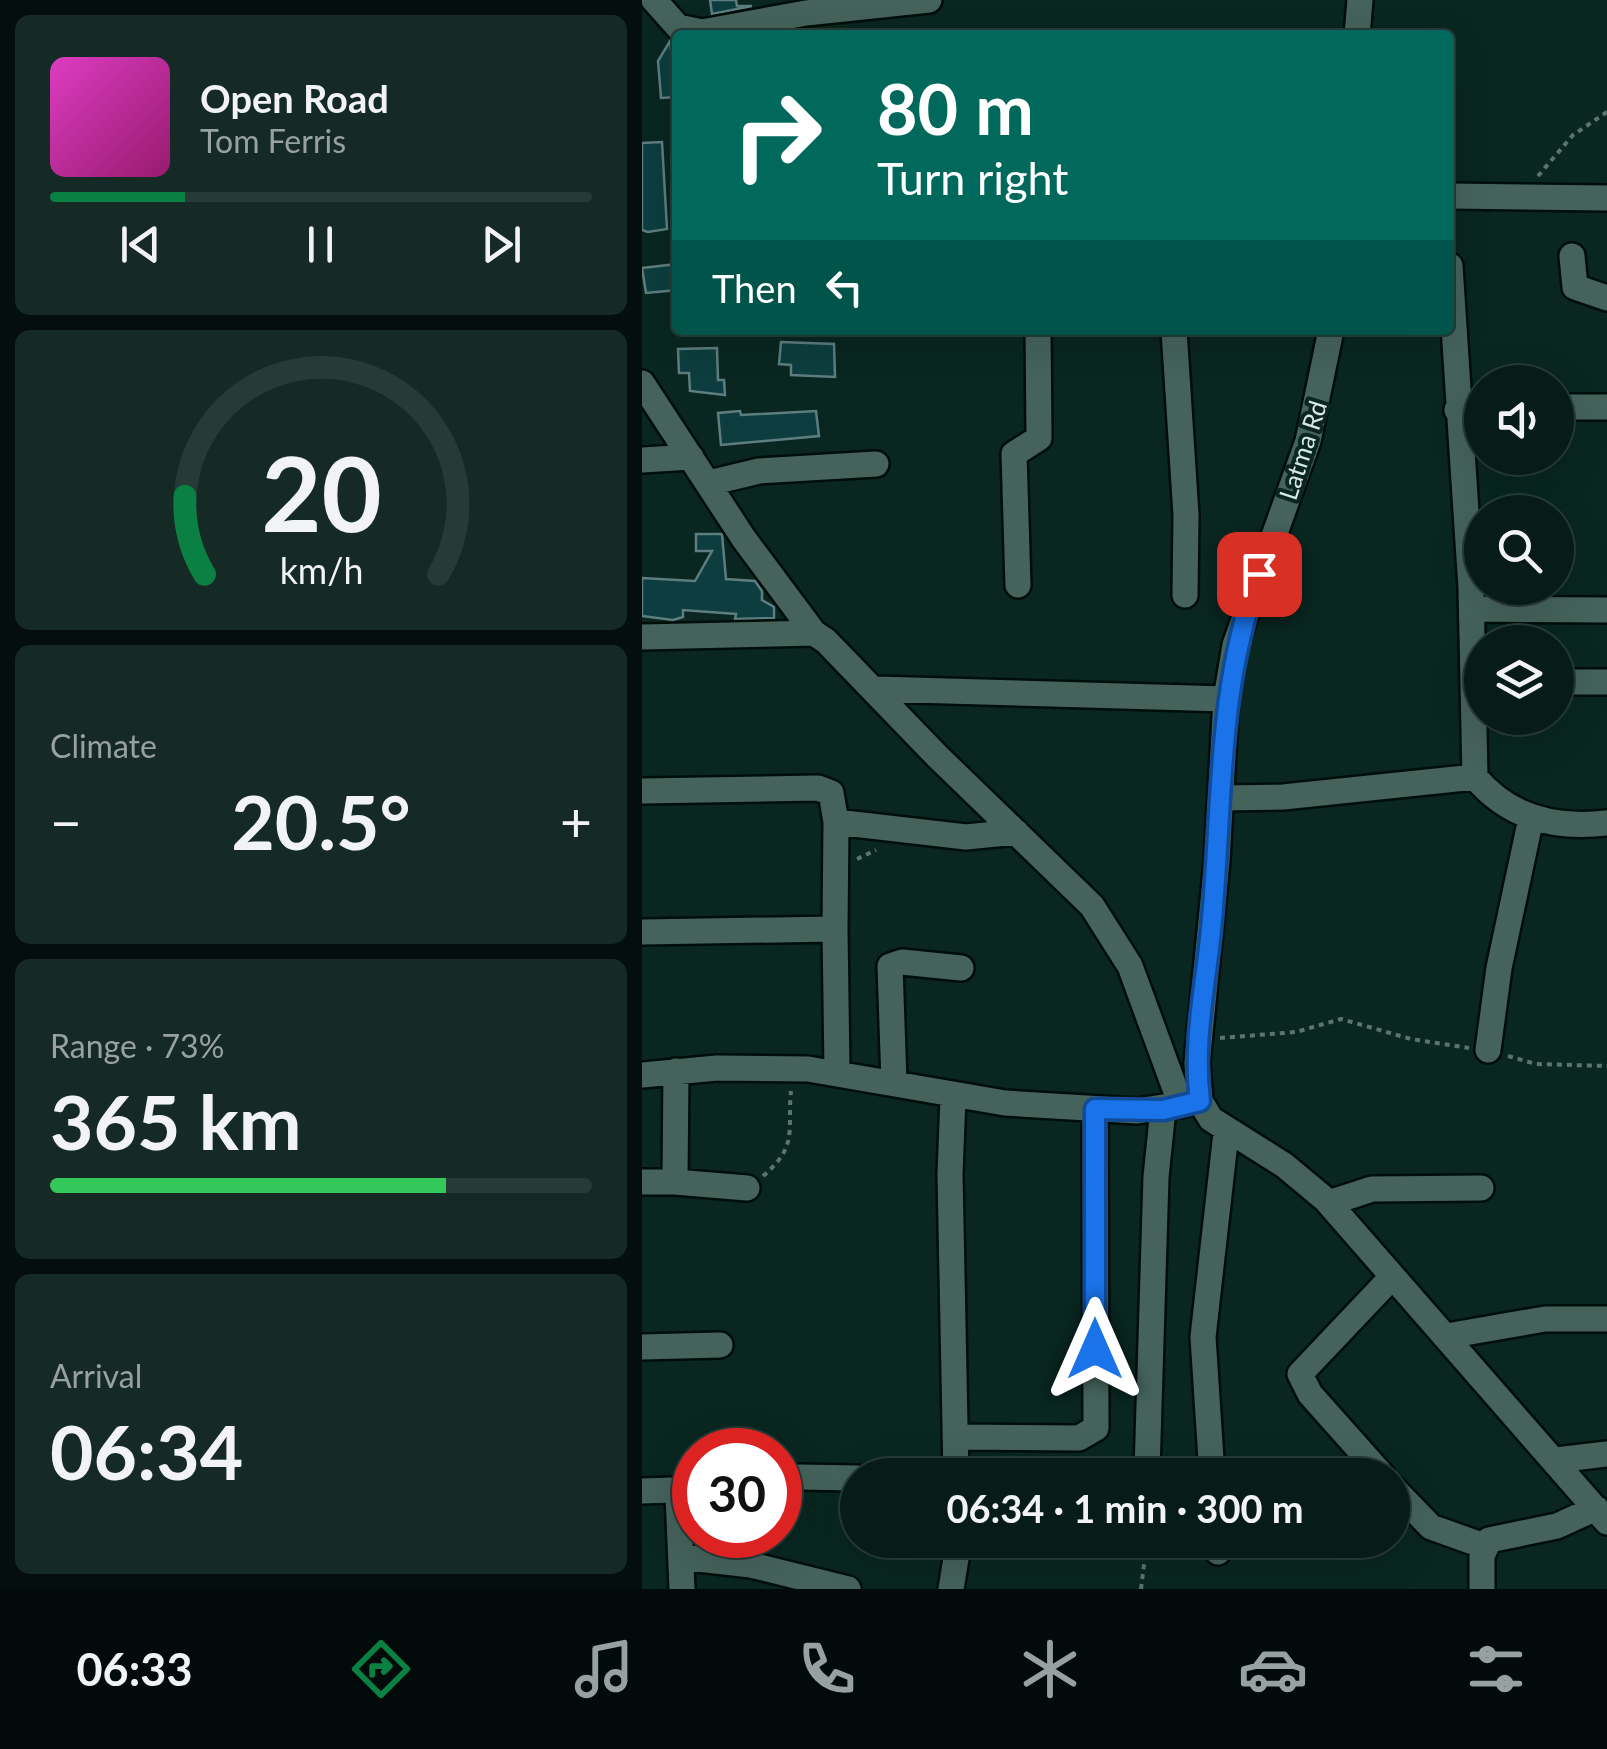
<!DOCTYPE html>
<meta charset="utf-8">
<style>
body{margin:0;font-family:Lato,sans-serif;background:#152925;color:#f1f3f6;height:100vh;display:flex;flex-direction:column;font-size:38px;white-space:nowrap}
*{box-sizing:border-box;margin:0}
p{font-size:32px;color:#98a1a2}
.icon{flex:none;width:55px;height:55px;fill:none;stroke:currentColor;stroke-width:2;stroke-linecap:round;stroke-linejoin:round}
.map{position:relative;flex:1;overflow:hidden}
.side{display:flex;flex-direction:column;gap:15px;padding:15px;background:#040f0d;width:642px}
.side>*{flex:none}
.guide{position:absolute;left:30px;top:30px;width:782px;height:305px;border-radius:10px;box-shadow:0 10px 40px #0002,0 0 0 2px #283a37;background:#00695c;color:#fff;overflow:hidden}
.tools{position:absolute;left:822px;top:365px;display:grid;gap:20px}
.tools a{display:grid;place-items:center;width:110px;height:110px;border-radius:50%;background:#071c18;box-shadow:0 10px 40px #0002,0 0 0 2px #283a37;font-size:50px}
.speed{position:absolute;left:30px;top:1428px;display:flex;gap:20px;font-size:50px;font-weight:700;text-align:center}
.speed>*{display:grid;place-content:center;width:130px;height:130px;border-radius:50%;background:#071c18;box-shadow:0 10px 40px #0002,0 0 0 2px #283a37;line-height:1}
.speed .limit{border:15px solid #d22;background:#fff;color:#111}
.pin{position:absolute;display:grid;place-items:center;width:85px;height:85px;color:#fff;margin:-42px;border-radius:20px;box-shadow:0 5px 15px #0006}
.me{position:absolute;width:110px;margin:-55px;rotate:0deg;stroke-linejoin:round;filter:drop-shadow(0 0 8px #0008)}
.turn{display:flex;align-items:center;gap:35px;height:210px;padding:0 40px;font-size:45px}
.turn .icon{width:130px;height:130px;stroke-width:2.5}
.turn b{display:block;font-size:70px;line-height:85px}
.then{display:flex;align-items:center;height:95px;padding:0 40px;background:#0003;gap:20px;font-size:38px}
.big{font-size:75px;font-weight:700;line-height:1.1}
.side .tile{flex:1;display:flex;flex-direction:column;justify-content:center;gap:15px;min-width:0;padding:0 35px;border-radius:15px;background:#152925}
.side .dial{align-items:center;gap:0}
.dial svg{height:260px;overflow:visible;fill:none;stroke:#283a37;stroke-width:7;stroke-linecap:round;text-anchor:middle}
.dial text{fill:#f1f3f6;stroke:none}
.song{display:flex;align-items:center;gap:30px}
.cover{width:120px;height:120px;border-radius:15px;background:linear-gradient(135deg,hsl(310 70% 55%),hsl(320 70% 35%))}
.played{height:10px;border-radius:5px;background:linear-gradient(90deg,#0b8043 25%,#283a37 25%)}
.keys{display:flex;justify-content:space-around;direction:ltr}
.heat{display:flex;justify-content:space-between;align-items:center;font-size:55px;direction:ltr}
.charge{height:15px;border-radius:8px;background:linear-gradient(90deg,#34c759 73%,#283a37 0)}
.trip{position:absolute;left:198px;top:1458px;width:570px;height:100px;border-radius:50px;background:#071c18;box-shadow:0 10px 40px #0002,0 0 0 2px #283a37;font-weight:700;line-height:100px;text-align:center}
.dock{display:flex;height:160px;justify-content:space-around;align-items:center;background:#030b0a;color:#98a1a2}
.dock .icon{width:70px;height:70px}
.dock .on{color:#0b8043}
.dock b{font-size:45px;color:#f1f3f6}
main{display:flex;flex:1;min-height:0}
.map>svg:first-child{display:block}
</style>
<main>
<section class="side">
<div class="tile">
<div class="song"><i class="cover"></i><div><b>Open Road</b><p>Tom Ferris</p></div></div>
<div class="played"></div>
<div class="keys"><svg class="icon" aria-label="previous" viewBox="0 0 24 24"><path d="M18 5L8 12l10 7zM5 5v14"/></svg><svg class="icon" aria-label="pause" viewBox="0 0 24 24"><path d="M8 5v14M16 5v14"/></svg><svg class="icon" aria-label="next" viewBox="0 0 24 24"><path d="M6 5l10 7-10 7zM19 5v14"/></svg></div>
</div>
<div class="tile dial"><svg viewBox="0 0 100 80">
<path d="M14 69A42 42 0 1 1 86 69"/>
<path d="M14 69A42 42 0 0 1 8 45" stroke="#0b8043"/>
<text x="50" y="56" font-size="32" font-weight="700">20</text>
<text x="50" y="72" font-size="11">km/h</text>
</svg></div>
<div class="tile"><p>Climate</p>
<div class="heat"><a>−</a><b class="big">20.5°</b><a>+</a></div>
</div>
<div class="tile"><p>Range · 73%</p><b class="big">365 km</b><div class="charge"></div></div>
<div class="tile"><p>Arrival</p><b class="big">06:34</b></div>
</section>
<div class="map">
<svg width="965" height="1589" viewBox="0 0 965 1589">
<rect width="100%" height="100%" fill="#092620"/>
<!-- building -->
<path fill="#0d3d3e" stroke="#5d7d7e" stroke-width="2.5" d="M 68,0 L 94,0 L 95,6 L 110,6 L 70,14 Z
M 28,41 L 35,97 L 19,98 L 16,61 Z
M 20,142 L 25,229 L 6,232 L 0,230 L 0,143 Z
M 35,264 L 35,290 L 4,293 L 0,268 Z
M 139,342 L 192,344 L 193,377 L 149,375 L 149,365 L 137,364 Z
M 75,348 L 76,380 L 82,380 L 83,395 L 48,391 L 47,373 L 37,373 L 36,349 Z
M 98,411 L 99,415 L 174,411 L 177,436 L 79,445 L 76,413 Z
M 54,534 L 80,534 L 84,579 L 113,581 L 120,591 L 120,600 L 132,607 L 132,618 L 93,619 L 94,614 L 41,610 L 41,617 L 31,620 L 0,616 L 0,578 L 53,581 L 70,551 L 54,551 Z"/>
<g fill="none" stroke-linecap="round" stroke-linejoin="round">
<defs>
<path id="minor" d="M 12,0 L 36,27 L 60,32 L 164,13 L 287,0
M 715,35 L 718,0
M 808,196 L 965,198
M 930,256 L 933,287 L 965,298
M 808,266 L 829,588 L 833,777 C 867,818 914,829 965,823
M 532,330 L 544,515 L 543,595
M 689,330 L 666,441 L 593,645 L 584,699 L 575,861 L 555,1063 L 558,1101 L 569,1119 L 642,1165 L 684,1200 L 965,1522
M 0,383 L 102,539 L 172,633
M 915,407 L 965,407
M 815,410 L 840,411
M 0,460 L 49,457
M 67,483 L 117,471 L 234,464
M 376,585 L 372,454 L 397,438 L 396,330
M 830,609 L 965,610
M 0,637 L 172,633 L 184,641 L 295,756 L 450,906 L 488,966 L 539,1105
M 915,682 L 965,682
M 234,689 L 584,699
M 0,791 L 176,788 L 189,793 L 194,822 L 193,929
M 579,798 L 641,797 L 833,777
M 194,822 L 324,837 L 374,832
M 0,932 L 193,929 L 195,1071
M 846,1050 L 857,968 L 889,818
M 34,1071 L 33,1182 L 105,1188
M 0,1075 L 75,1068 L 166,1069 L 363,1103 L 495,1111 L 553,1102
M 252,1082 L 248,966 L 260,962 L 319,968
M 311,1097 L 308,1174 L 314,1475
M 0,1182 L 33,1182
M 687,1203 L 730,1189 L 839,1188
M 805,1336 L 903,1319 L 965,1319
M 0,1347 L 78,1345
M 313,1437 L 437,1438 L 454,1428 L 453,1109
M 914,1460 L 965,1454
M 505,1471 L 514,1177 L 521,1109
M 570,1475 L 561,1337 L 584,1133
M 740,1475 L 668,1394 L 658,1374 L 750,1277
M 157,1477 L 215,1478
M 750,1487 L 789,1527 L 842,1546
M 0,1491 L 31,1490 L 36,1495 L 40,1589
M 575,1540 L 576,1552
M 39,1557 L 109,1565 L 206,1589
M 309,1589 L 317,1540
M 840,1589 L 840,1556 L 847,1540 L 915,1526 L 954,1508"/>
</defs>
<!-- minor casing -->
<use href="#minor" stroke="#000e0a" stroke-width="30"/>
<!-- path -->
<path stroke="#5c746f" stroke-width="4" stroke-dasharray="5 5" stroke-linecap="butt" d="M 896,176 L 931,135 L 965,112
M 215,859 L 234,850
M 578,1038 L 654,1032 L 699,1019 L 769,1039 L 827,1048
M 866,1056 L 894,1064 L 965,1066
M 121,1176 C 157,1146 145,1129 149,1091
M 499,1589 L 505,1540"/>
<!-- minor -->
<use href="#minor" stroke="#45635b" stroke-width="25"/>
</g>
<g fill="none" stroke-linecap="round" stroke-linejoin="round">
<defs>
<path id="route" d="M 453,1349 L 453,1109 L 521,1110 L 558,1101 C 550,1040 565,980 570,919 C 581,798 575,690 617,574"/>
</defs>
<!-- route casing -->
<use href="#route" stroke="#114b97" stroke-width="25"/>
<!-- route -->
<use href="#route" stroke="#1a73e8" stroke-width="18"/>
</g>
<g text-anchor="middle" dominant-baseline="central" stroke-width="8" stroke-linejoin="round" paint-order="stroke">
<!-- street labels -->
<g font-size="25" fill="#d8e8e4" stroke="#092620">
<text transform="translate(660 450) rotate(-72)">Latma Rd</text>
</g>
</g>
</svg>
<div class="tools">
<a><svg class="icon" aria-label="sound" viewBox="0 0 24 24"><path d="M4 9h4l5-4v14l-5-4H4zM17 9q2 3 0 6"/></svg></a>
<a><svg class="icon" aria-label="search" viewBox="0 0 24 24"><circle cx="10" cy="10" r="6"/><path d="M15 15l6 6"/></svg></a>
<a><svg class="icon" aria-label="layers" viewBox="0 0 24 24"><path d="M12 4l9 5-9 5-9-5zM3 14l9 5 9-5"/></svg></a>
</div>
<div class="speed"><div class="limit">30</div></div>
<div class="pin" style="left:617px;top:574px;background:#d93025"><svg class="icon" aria-label="arrive" viewBox="0 0 24 24"><path d="M6 21V4h12l-3 4 3 4H6"/></svg></div>
<svg class="me" style="left:453px;top:1349px" viewBox="-20 -20 40 40"><path d="M0-17L14 15 0 8-14 15z" fill="#1a73e8" stroke="#fff" stroke-width="4"/></svg>
<div class="trip">06:34 · 1 min · 300 m</div>
<div class="guide">
<div class="turn"><svg class="icon" aria-label="right" viewBox="0 0 24 24"><path d="M7 20v-9h11M14 6l5 5-5 5"/></svg><div><b>80 m</b>Turn right</div></div>
<div class="then">Then<svg class="icon" aria-label="left" viewBox="0 0 24 24"><path d="M17 20v-9H6M10 6l-5 5 5 5"/></svg></div>
</div>
</div>
</main>
<nav class="dock">
<b>06:33</b>
<svg class="icon on" aria-label="directions" viewBox="0 0 24 24"><path d="M12 3l9 9-9 9-9-9zM9 14v-3h6M13 9l2 2-2 2"/></svg>
<svg class="icon" aria-label="music" viewBox="0 0 24 24"><path d="M9 18V5l10-2v13"/><circle cx="6" cy="18" r="3"/><circle cx="16" cy="16" r="3"/></svg>
<svg class="icon" aria-label="phone" viewBox="0 0 24 24"><path d="M5 4h4l2 5-3 2q2 4 5 5l2-3 5 2v4C11 20 4 13 5 4z"/></svg>
<svg class="icon" aria-label="climate" viewBox="0 0 24 24"><path d="M12 3v18M4 7l16 10M4 17L20 7"/></svg>
<svg class="icon" aria-label="car" viewBox="0 0 24 24"><path d="M5 17H2v-5l4-1 3-4h7l3 4 3 1v5h-3M9 17h6M6 11h13"/><circle cx="7" cy="17" r="2"/><circle cx="17" cy="17" r="2"/></svg>
<svg class="icon" aria-label="filters" viewBox="0 0 24 24"><path d="M4 7h16M4 17h16"/><circle cx="9" cy="7" r="2"/><circle cx="15" cy="17" r="2"/></svg>
</nav>
